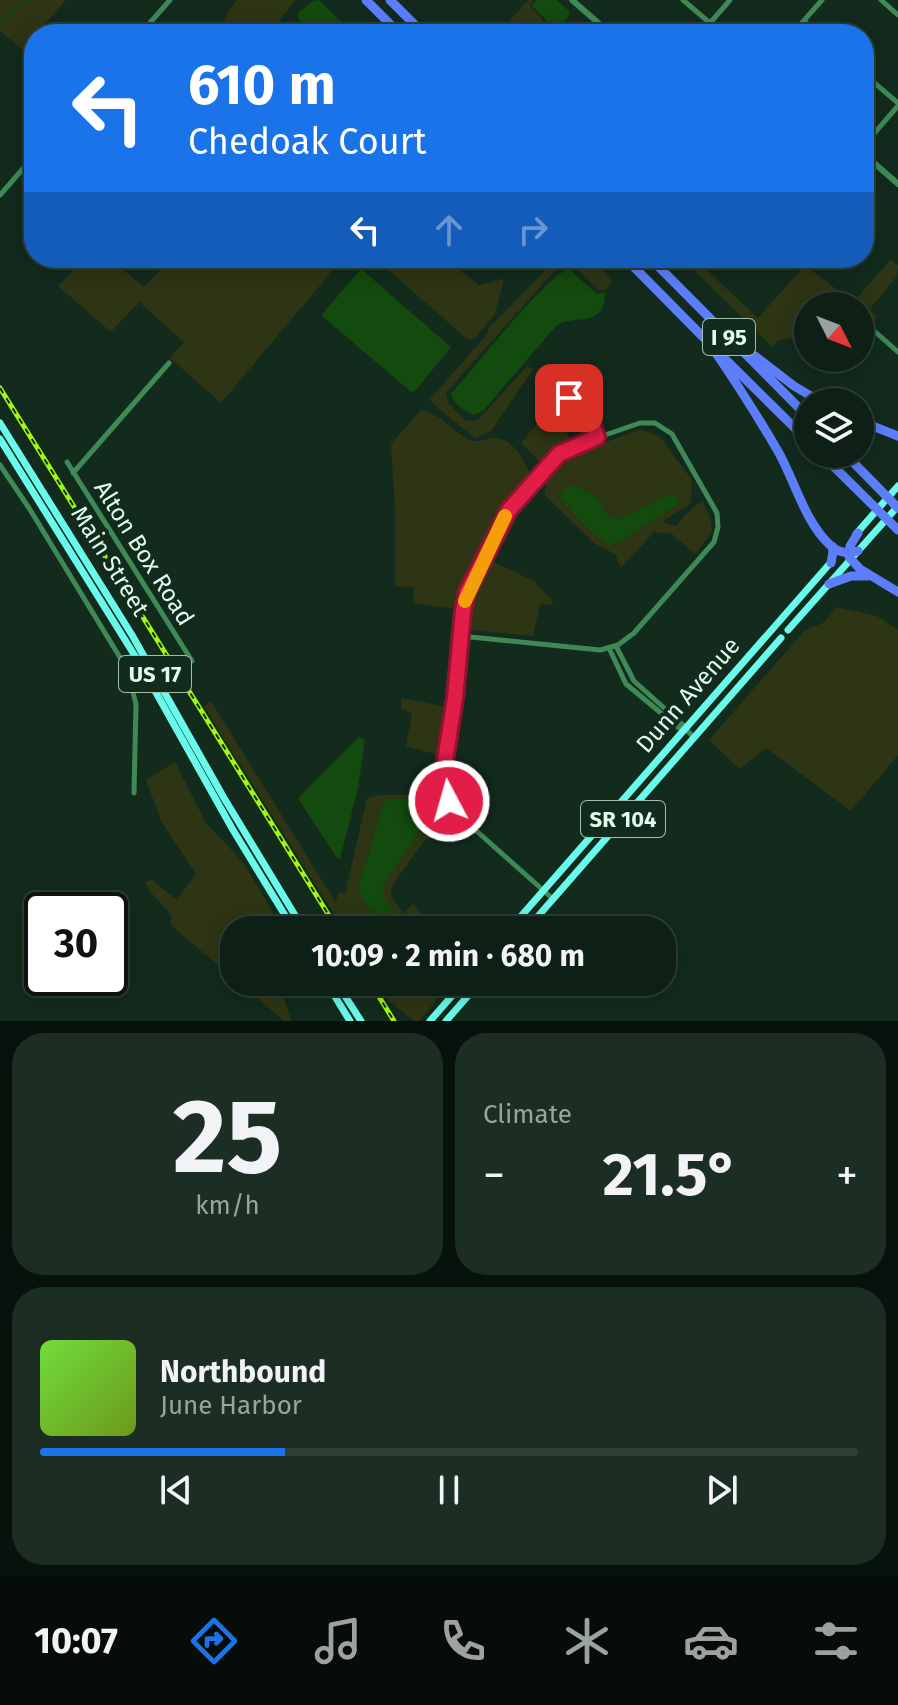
<!DOCTYPE html>
<meta charset="utf-8">
<style>
body{margin:0;font-family:"Fira Sans",sans-serif;background:#1c2d23;color:#f1f3f6;height:100vh;display:flex;flex-direction:column;font-size:30px;white-space:nowrap}
*{box-sizing:border-box;margin:0}
p{font-size:26px;color:#9ba3a1}
.icon{flex:none;width:44px;height:44px;fill:none;stroke:currentColor;stroke-width:2;stroke-linecap:round;stroke-linejoin:round}
.map{position:relative;height:1021px;overflow:hidden}
.sheet{display:flex;flex-direction:column;gap:12px;padding:12px;background:#08120c;flex:1}
.sheet>*{flex:none}
.guide{position:absolute;left:24px;top:24px;width:850px;height:244px;border-radius:32px;box-shadow:0 4px 20px #0003,0 0 0 2px #2e3e35;background:#1a73e8;color:#fff;overflow:hidden}
.needle{width:52px;rotate:132deg}
.controls{position:absolute;left:794px;top:292px;display:grid;gap:16px}
.controls a{display:grid;place-items:center;width:80px;height:80px;border-radius:50%;background:#0e2016;box-shadow:0 4px 20px #0003,0 0 0 2px #2e3e35;font-size:40px}
.speed{position:absolute;left:24px;top:892px;display:flex;gap:16px;font-size:40px;font-weight:700;text-align:center}
.speed>*{display:grid;place-content:center;width:104px;height:104px;border-radius:50%;background:#0e2016;box-shadow:0 4px 20px #0003,0 0 0 2px #2e3e35;line-height:1}
.speed .limit{border:4px solid #111;border-radius:12px;background:#fff;color:#111}
.pin{position:absolute;display:grid;place-items:center;width:68px;height:68px;color:#fff;margin:-34px;border-radius:16px;box-shadow:0 4px 12px #0006}
.me{position:absolute;width:88px;margin:-44px;rotate:354deg;stroke-linejoin:round;filter:drop-shadow(0 0 6px #0008)}
.turn{display:flex;align-items:center;gap:28px;height:168px;padding:0 32px;font-size:36px}
.turn .icon{width:104px;height:104px;stroke-width:2.5}
.turn b{display:block;font-size:56px;line-height:68px}
.lanes{display:flex;align-items:center;height:76px;padding:0 32px;background:#0003;justify-content:center;gap:40px;direction:ltr}
.lanes .off{opacity:.35}
.big{font-size:60px;font-weight:700;line-height:1.1}
.sheet .widget{flex:1;display:flex;flex-direction:column;justify-content:center;gap:12px;min-width:0;padding:0 28px;border-radius:32px;background:#1c2d23}
.sheet .dial{align-items:center;gap:0}
.dial b{font-size:104px;line-height:1}
.song{display:flex;align-items:center;gap:24px}
.cover{width:96px;height:96px;border-radius:12px;background:linear-gradient(135deg,hsl(100 70% 55%),hsl(80 70% 35%))}
.played{height:8px;border-radius:4px;background:linear-gradient(90deg,#1a73e8 30%,#2e3e35 30%)}
.keys{display:flex;justify-content:space-around;direction:ltr}
.heat{display:flex;justify-content:space-between;align-items:center;font-size:44px;direction:ltr}
.sheet .tiles{flex:1;display:grid;gap:12px;grid-template-columns:1fr 1fr}
.widget:last-child{grid-column:span 2}
.trip{position:absolute;left:220px;top:916px;width:456px;height:80px;border-radius:32px;background:#0e2016;box-shadow:0 4px 20px #0003,0 0 0 2px #2e3e35;font-weight:700;line-height:80px;text-align:center}
.dock{display:flex;height:128px;justify-content:space-around;align-items:center;background:#060d09;color:#9ba3a1}
.dock .icon{width:56px;height:56px}
.dock .on{color:#1a73e8}
.dock b{font-size:36px;color:#f1f3f6}
.map>svg:first-child{display:block}
</style>
<div class="map">
<svg width="898" height="1021" viewBox="0 0 898 1021">
<rect width="100%" height="100%" fill="#122b1d"/>
<!-- green -->
<path fill="#2e3515" fill-rule="evenodd" d="M 0,0 L 66,0 L 22,50 L 0,30 Z
M 237,0 L 296,0 L 280,19 L 285,34 L 222,34 L 225,17 Z
M 528,0 L 533,0 L 530,6 L 543,20 L 544,34 L 498,34 Z
M 86,258 L 109,258 L 144,287 L 168,262 L 164,258 L 343,258 L 221,403 L 170,358 L 184,342 L 139,302 L 111,332 L 58,286 Z
M 375,258 L 444,258 L 479,285 L 504,279 L 495,314 L 474,339 L 467,339 Z
M 557,258 L 590,258 L 613,281 L 606,290 L 598,289 L 571,264 L 556,269 L 446,393 L 449,404 L 466,421 L 478,420 L 527,366 L 533,369 L 491,431 L 475,438 L 432,403 L 430,399 L 485,337 L 490,327 Z
M 682,258 L 694,258 L 758,318 L 805,265 L 849,299 L 857,298 L 891,259 L 898,266 L 897,276 L 870,309 L 877,317 L 872,323 L 860,315 L 860,306 L 808,306 L 808,336 L 779,340 L 771,346 Z
M 421,410 C 447,417 448,429 468,439 C 478,444 483,439 493,438 C 513,437 522,459 531,474 C 498,515 469,557 455,609 L 413,603 L 414,587 L 395,586 L 395,510 L 391,444 Z
M 547,412 L 572,439 L 557,448 L 542,464 L 521,443 Z
M 641,429 L 660,437 L 692,480 L 691,503 L 662,522 L 676,526 L 688,512 L 702,501 L 710,516 L 712,532 L 695,554 L 672,534 L 654,532 L 621,568 L 615,554 L 594,543 L 544,494 L 549,472 L 561,459 ZM 575,486 L 598,498 L 607,515 L 618,520 L 672,493 L 680,502 L 620,542 L 609,545 L 563,490 Z
M 489,560 L 534,581 L 553,602 L 552,605 L 540,604 L 533,636 L 471,630 C 463,604 478,582 489,560 Z
M 837,607 L 877,616 L 898,630 L 898,755 L 851,811 L 766,748 L 740,769 L 709,740 L 805,630 L 823,623 Z
M 401,698 L 447,707 L 439,755 L 406,746 L 412,713 L 401,709 Z
M 211,701 L 336,903 L 338,893 L 345,894 L 367,798 C 391,791 413,799 437,792 L 438,810 L 434,818 L 443,829 L 438,838 L 425,840 L 391,887 L 391,897 L 404,913 L 413,904 L 438,930 L 425,930 L 421,926 L 409,925 L 405,930 L 344,930 L 204,707 ZM 432,813 L 383,885 L 383,897 L 358,883 L 370,850 Z
M 175,762 L 206,823 L 242,861 L 284,930 L 234,930 L 234,979 L 171,925 L 171,915 L 149,890 L 145,882 L 152,880 L 177,900 L 196,874 L 162,823 L 146,780 Z
M 238,982 L 285,982 L 280,985 L 291,1021 L 284,1021 Z
M 376,982 L 431,982 L 441,994 L 419,1021 L 414,1021 L 388,1000 Z"/>
<!-- water -->
<path fill="#134a0d" d="M 319,0 L 352,32 L 352,34 L 313,34 L 298,19 L 298,13 L 313,1 Z
M 536,0 L 557,0 L 570,12 C 568,22 558,23 554,34 L 548,34 C 550,17 541,17 532,6 Z
M 361,269 L 451,347 L 415,391 L 411,392 L 323,317 L 323,313 Z
M 569,269 L 597,294 L 605,292 C 605,330 575,313 556,326 L 483,411 L 474,415 C 463,410 455,406 451,394 C 471,372 547,274 569,269 Z
M 575,485 L 598,498 L 607,515 L 618,520 L 672,493 L 681,502 L 620,542 L 609,545 L 593,534 L 560,498 L 562,490 Z
M 359,737 L 365,739 L 358,788 L 340,859 L 337,858 L 299,800 L 300,796 Z
M 389,799 L 418,800 L 432,813 L 383,885 L 383,897 L 396,915 L 389,927 L 383,929 L 361,896 L 358,883 L 370,850 L 383,804 Z"/>
<g fill="none" stroke-linecap="round" stroke-linejoin="round">
<!-- stream -->
<path stroke="#134a0d" stroke-width="2" d="M 0,22 L 27,0"/>
<!-- minor -->
<path stroke="#3f8956" stroke-width="5" d="M 683,0 L 710,23 L 730,0
M 881,0 L 898,15
M 804,21 L 819,34
M 140,34 L 170,0
M 792,34 L 822,0
M 864,74 L 898,103
M 864,145 L 898,106
M 0,195 L 34,156
M 863,321 L 898,352
M 552,383 L 585,413 L 597,437
M 67,462 L 192,661
M 0,465 L 29,508 L 127,669 L 136,704 L 134,793
M 73,473 L 169,363
M 461,636 L 600,650 L 618,645 L 634,633 L 714,542 L 718,527 L 717,513 L 672,434 L 655,423 L 640,423 L 573,446 L 559,454 L 506,515 L 465,599 L 463,611 L 454,703 L 444,767 L 446,795 L 463,819 L 553,899
M 616,646 L 634,681 L 682,724 L 694,738
M 609,648 L 626,684 L 679,728 L 685,729"/>
<!-- tertiary -->
<path stroke="#3f8956" stroke-width="6" d="M 572,0 L 611,34
M 700,34 L 710,23 L 726,34
M 864,154 L 898,184"/>
<!-- primary -->
<path stroke="#69faeb" stroke-width="7" d="M 0,423 L 132,635 L 224,798 L 304,930
M 0,439 L 140,664 L 233,830 L 294,930
M 856,534 L 898,486
M 788,630 L 898,506
M 509,930 L 832,561
M 526,930 L 781,638
M 326,982 L 350,1021
M 336,982 L 361,1021
M 430,1021 L 464,982
M 446,1021 L 480,982"/>
<!-- motorway -->
<path stroke="#5d7efa" stroke-width="9" d="M 366,0 L 400,34
M 390,0 L 424,34
M 625,258 L 712,346
M 650,258 L 808,417
M 709,343 C 734,379 757,415 779,453 C 795,482 805,522 830,545 C 839,553 847,554 858,551
M 755,356 L 794,386 L 821,402
M 725,359 L 808,441
M 860,421 L 898,436
M 821,454 L 898,530
M 845,454 L 898,508
M 858,533 L 850,546 L 849,557 L 860,569 L 898,592
M 831,563 L 833,552 L 832,546
M 829,584 L 851,576 L 868,576"/>
<defs>
<path id="rail" d="M 0,388 L 338,930
M 370,982 L 394,1021"/>
</defs>
<!-- rail casing -->
<use href="#rail" stroke="#a2f710" stroke-width="5"/>
<!-- rail -->
<use href="#rail" stroke="#122b1d" stroke-width="2" stroke-dasharray="6" stroke-linecap="butt"/>
</g>
<g fill="none" stroke-linecap="round" stroke-linejoin="round">
<defs>
<path id="route" d="M 449,801 L 444,788 L 444,767 L 455,698 L 463,611 L 467,592 L 509,510 L 559,454 L 597,437 L 590,419 L 569,398"/>
</defs>
<!-- route casing -->
<use href="#route" stroke="#92132f" stroke-width="20"/>
<!-- route -->
<use href="#route" stroke="#e11d48" stroke-width="14"/>
<!-- slow -->
<path stroke="#f59e0b" stroke-width="14" d="M 465,601 L 505,516"/>
</g>
<g text-anchor="middle" dominant-baseline="central" stroke-width="8" stroke-linejoin="round" paint-order="stroke">
<!-- shield labels -->
<g fill="#122b1d" stroke="#a1bfac" stroke-width="2">
<rect x="703" y="319" width="52" height="36" rx="6"/>
<rect x="119" y="656" width="72" height="36" rx="6"/>
<rect x="581" y="801" width="84" height="36" rx="6"/>
</g>
<g font-size="22" font-weight="bold" fill="#defeea">
<text x="729" y="337">I 95</text>
<text x="155" y="674">US 17</text>
<text x="623" y="819">SR 104</text>
</g>
<!-- street labels -->
<g font-size="24" fill="#defeea" stroke="#122b1d">
<text transform="translate(144 553) rotate(58)">Alton Box Road</text>
<text transform="translate(110 561) rotate(58)">Main Street</text>
<text transform="translate(688 695) rotate(-49)">Dunn Avenue</text>
</g>
</g>
</svg>
<div class="controls">
<a><svg class="needle" viewBox="-14 -14 28 28"><path d="M0-13l5 13h-10z" fill="#e53935"/><path d="M0 13l5-13h-10z" fill="#9ba3a1"/></svg></a>
<a><svg class="icon" aria-label="layers" viewBox="0 0 24 24"><path d="M12 4l9 5-9 5-9-5zM3 14l9 5 9-5"/></svg></a>
</div>
<div class="speed"><div class="limit">30</div></div>
<div class="pin" style="left:569px;top:398px;background:#d93025"><svg class="icon" aria-label="arrive" viewBox="0 0 24 24"><path d="M6 21V4h12l-3 4 3 4H6"/></svg></div>
<svg class="me" style="left:449px;top:801px" viewBox="-20 -20 40 40"><circle r="17" fill="#e11d48" stroke="#fff" stroke-width="3"/><path d="M0-11L8 9 0 5-8 9z" fill="#fff"/></svg>
<div class="trip">10:09 · 2 min · 680 m</div>
<div class="guide">
<div class="turn"><svg class="icon" aria-label="left" viewBox="0 0 24 24"><path d="M17 20v-9H6M10 6l-5 5 5 5"/></svg><div><b>610 m</b>Chedoak Court</div></div>
<div class="lanes"><svg class="icon" aria-label="left" viewBox="0 0 24 24"><path d="M17 20v-9H6M10 6l-5 5 5 5"/></svg><svg class="icon off" aria-label="ahead" viewBox="0 0 24 24"><path d="M12 20V5M6 11l6-6 6 6"/></svg><svg class="icon off" aria-label="right" viewBox="0 0 24 24"><path d="M7 20v-9h11M14 6l5 5-5 5"/></svg></div>
</div>
</div>
<section class="sheet">
<div class="tiles">
<div class="widget dial"><b>25</b><p>km/h</p></div>
<div class="widget"><p>Climate</p>
<div class="heat"><a>−</a><b class="big">21.5°</b><a>+</a></div>
</div>
<div class="widget">
<div class="song"><i class="cover"></i><div><b>Northbound</b><p>June Harbor</p></div></div>
<div class="played"></div>
<div class="keys"><svg class="icon" aria-label="previous" viewBox="0 0 24 24"><path d="M18 5L8 12l10 7zM5 5v14"/></svg><svg class="icon" aria-label="pause" viewBox="0 0 24 24"><path d="M8 5v14M16 5v14"/></svg><svg class="icon" aria-label="next" viewBox="0 0 24 24"><path d="M6 5l10 7-10 7zM19 5v14"/></svg></div>
</div>
</div>
</section>
<nav class="dock">
<b>10:07</b>
<svg class="icon on" aria-label="directions" viewBox="0 0 24 24"><path d="M12 3l9 9-9 9-9-9zM9 14v-3h6M13 9l2 2-2 2"/></svg>
<svg class="icon" aria-label="music" viewBox="0 0 24 24"><path d="M9 18V5l10-2v13"/><circle cx="6" cy="18" r="3"/><circle cx="16" cy="16" r="3"/></svg>
<svg class="icon" aria-label="phone" viewBox="0 0 24 24"><path d="M5 4h4l2 5-3 2q2 4 5 5l2-3 5 2v4C11 20 4 13 5 4z"/></svg>
<svg class="icon" aria-label="climate" viewBox="0 0 24 24"><path d="M12 3v18M4 7l16 10M4 17L20 7"/></svg>
<svg class="icon" aria-label="car" viewBox="0 0 24 24"><path d="M5 17H2v-5l4-1 3-4h7l3 4 3 1v5h-3M9 17h6M6 11h13"/><circle cx="7" cy="17" r="2"/><circle cx="17" cy="17" r="2"/></svg>
<svg class="icon" aria-label="filters" viewBox="0 0 24 24"><path d="M4 7h16M4 17h16"/><circle cx="9" cy="7" r="2"/><circle cx="15" cy="17" r="2"/></svg>
</nav>
